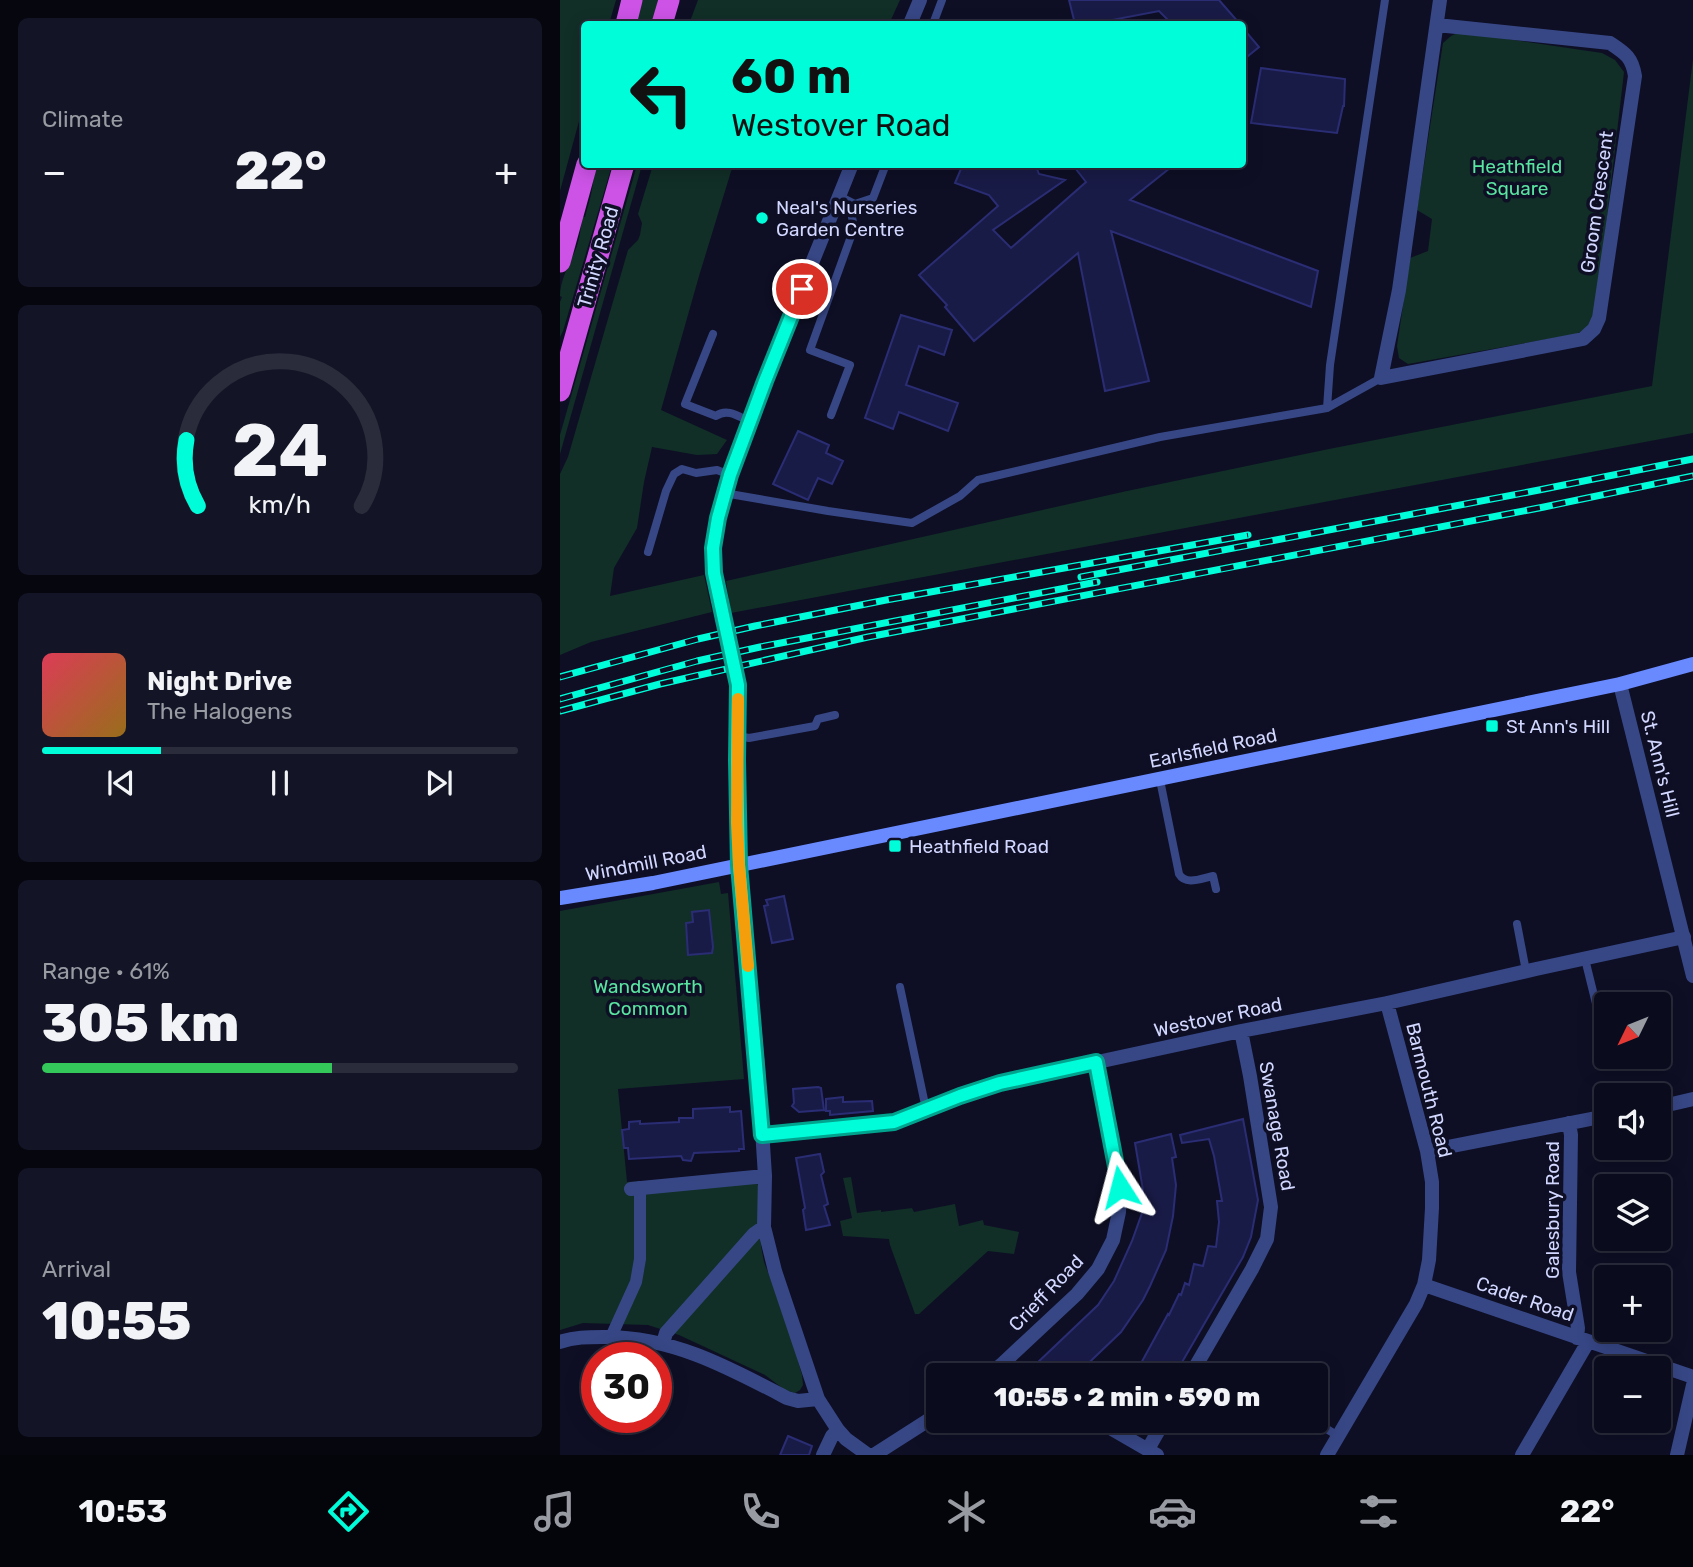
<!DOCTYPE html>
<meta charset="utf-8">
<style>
body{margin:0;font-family:Rubik,sans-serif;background:#131425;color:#f1f3f6;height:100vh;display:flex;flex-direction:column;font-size:26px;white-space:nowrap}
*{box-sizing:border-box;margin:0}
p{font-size:23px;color:#999ba3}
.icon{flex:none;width:38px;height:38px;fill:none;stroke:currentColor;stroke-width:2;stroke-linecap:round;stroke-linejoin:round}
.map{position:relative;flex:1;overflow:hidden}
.side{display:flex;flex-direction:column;gap:18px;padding:18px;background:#06060f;width:560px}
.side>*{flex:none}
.guide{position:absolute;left:21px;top:21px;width:665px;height:147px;border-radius:7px;box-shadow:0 4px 18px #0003,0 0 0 2px #2a2b3b;background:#00fdda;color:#111;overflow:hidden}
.needle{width:46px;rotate:227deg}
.fabs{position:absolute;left:1034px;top:992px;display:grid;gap:14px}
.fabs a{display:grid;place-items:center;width:77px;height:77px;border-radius:7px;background:#0a0b1c;box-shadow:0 4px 18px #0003,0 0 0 2px #2a2b3b;font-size:35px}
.speed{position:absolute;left:21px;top:1342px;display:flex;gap:14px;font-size:35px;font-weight:700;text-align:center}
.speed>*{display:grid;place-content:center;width:91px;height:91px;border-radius:50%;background:#0a0b1c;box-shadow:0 4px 18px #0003,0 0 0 2px #2a2b3b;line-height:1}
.speed .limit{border:10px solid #d22;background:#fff;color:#111}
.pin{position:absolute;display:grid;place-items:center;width:60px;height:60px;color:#fff;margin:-30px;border:4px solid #fff;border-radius:50%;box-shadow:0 2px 7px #0007}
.me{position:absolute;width:77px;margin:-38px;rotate:351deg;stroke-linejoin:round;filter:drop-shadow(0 0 5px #0008)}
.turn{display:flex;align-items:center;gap:24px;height:147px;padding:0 35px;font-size:32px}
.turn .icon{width:91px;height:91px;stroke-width:2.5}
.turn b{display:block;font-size:49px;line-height:60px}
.big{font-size:52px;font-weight:800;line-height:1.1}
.side .tile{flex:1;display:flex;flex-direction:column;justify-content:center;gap:10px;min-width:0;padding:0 24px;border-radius:10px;background:#131425}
.side .dial{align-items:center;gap:0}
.dial svg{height:182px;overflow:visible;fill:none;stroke:#2a2b3b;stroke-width:7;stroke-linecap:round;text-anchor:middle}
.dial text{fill:#f1f3f6;stroke:none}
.song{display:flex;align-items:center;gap:21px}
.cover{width:84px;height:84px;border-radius:10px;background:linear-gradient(135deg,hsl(350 70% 55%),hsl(40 70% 35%))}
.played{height:7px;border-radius:4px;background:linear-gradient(90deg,#00fdda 25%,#2a2b3b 25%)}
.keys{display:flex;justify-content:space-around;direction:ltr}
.heat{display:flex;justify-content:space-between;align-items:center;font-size:38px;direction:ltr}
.charge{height:10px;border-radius:5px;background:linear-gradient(90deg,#34c759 61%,#2a2b3b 0)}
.trip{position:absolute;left:366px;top:1363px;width:402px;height:70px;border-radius:7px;background:#0a0b1c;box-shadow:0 4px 18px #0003,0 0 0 2px #2a2b3b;font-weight:800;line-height:70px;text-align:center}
.tab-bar{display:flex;height:112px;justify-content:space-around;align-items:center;background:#04040b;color:#999ba3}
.tab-bar .icon{width:49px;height:49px}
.tab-bar .active{color:#00fdda}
.tab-bar b{font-size:32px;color:#f1f3f6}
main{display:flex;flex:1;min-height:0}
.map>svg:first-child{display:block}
</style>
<main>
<section class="side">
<div class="tile"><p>Climate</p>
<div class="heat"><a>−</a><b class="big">22°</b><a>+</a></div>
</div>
<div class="tile dial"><svg viewBox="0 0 100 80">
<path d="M14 69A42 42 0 1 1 86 69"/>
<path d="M14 69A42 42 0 0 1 9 40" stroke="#00fdda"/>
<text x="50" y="56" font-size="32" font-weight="700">24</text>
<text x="50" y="72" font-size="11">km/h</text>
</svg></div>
<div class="tile">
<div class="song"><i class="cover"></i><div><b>Night Drive</b><p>The Halogens</p></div></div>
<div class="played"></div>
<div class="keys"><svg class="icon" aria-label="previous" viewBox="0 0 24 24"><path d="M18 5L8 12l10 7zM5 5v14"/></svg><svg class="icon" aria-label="pause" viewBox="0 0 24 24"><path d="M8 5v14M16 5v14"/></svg><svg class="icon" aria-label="next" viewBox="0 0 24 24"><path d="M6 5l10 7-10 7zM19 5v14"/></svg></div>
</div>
<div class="tile"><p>Range · 61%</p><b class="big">305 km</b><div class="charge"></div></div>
<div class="tile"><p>Arrival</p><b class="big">10:55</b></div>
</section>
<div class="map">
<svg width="1133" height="1455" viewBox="0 0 1133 1455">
<rect width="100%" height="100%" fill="#0e0f25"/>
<!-- green -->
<path fill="#112f27" d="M 0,0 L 56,0 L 49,24 L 24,24 L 24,103 L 0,191 Z
M 82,0 L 98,0 L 93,24 L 76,24 Z
M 138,0 L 340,0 L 329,24 L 129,24 Z
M 899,32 L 1042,53 L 1055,60 L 1064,72 L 1039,286 L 1032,321 L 1025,330 L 1016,334 L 848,364 L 839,358 L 837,346 L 850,258 L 868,251 L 872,219 L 857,210 L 883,43 L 891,36 Z
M 1133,59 L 1133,433 L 171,613 L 166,581 L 567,491 L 769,449 L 1092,386 Z
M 36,165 L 52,165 L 3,331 L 0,337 L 0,302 L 2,297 L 0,296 C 0,278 11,262 17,246 C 20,236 21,227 22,217 L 25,217 L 31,195 Z
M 77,165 L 82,165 L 0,454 L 0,435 Z
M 93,165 L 173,165 L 139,276 L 101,410 L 167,440 L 157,454 L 137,455 L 92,447 L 84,482 L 77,528 L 54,568 L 50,596 L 144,575 L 152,612 L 31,642 L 0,655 L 0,474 L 8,457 L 21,412 L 68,250 L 78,240 L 80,235 L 82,223 L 78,214 Z
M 159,882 L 161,894 L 168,893 L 184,1079 L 58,1089 L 67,1182 L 188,1176 L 198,1185 L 201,1246 L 204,1262 L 226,1319 L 242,1375 L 243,1385 L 240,1390 L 235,1393 L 225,1390 L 205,1375 L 119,1335 L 88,1325 L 23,1323 L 0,1330 L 0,911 Z
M 291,1177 L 297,1213 L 321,1210 L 321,1212 L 352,1208 L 354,1212 L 395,1204 L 399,1226 L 423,1220 L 424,1225 L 459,1232 L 454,1254 L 428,1251 L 359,1314 L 355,1314 L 330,1245 L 329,1239 L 283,1236 L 280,1221 L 292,1218 L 283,1178 Z"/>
<!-- building -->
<path fill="#191b47" stroke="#2a2d74" stroke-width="2" d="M 509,0 L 659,0 L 680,24 L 612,24 L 599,11 L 531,24 L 515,24 Z
M 682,27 L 699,47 L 682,61 Z
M 701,68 L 785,79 L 784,106 L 783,106 L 777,133 L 691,123 Z
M 403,164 L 475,164 L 479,174 L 505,180 L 433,230 L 451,248 L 526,182 L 512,164 L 615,164 L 570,200 L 758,271 L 751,307 L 551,231 L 589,381 L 545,391 L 518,253 L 414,341 L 385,307 L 387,305 L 359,275 L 438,206 L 429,195 L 395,183 Z
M 341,315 L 392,330 L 384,355 L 359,346 L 346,385 L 398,403 L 388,431 L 339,412 L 333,429 L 305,418 Z
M 238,431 L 269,445 L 266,453 L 283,461 L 272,484 L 258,478 L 248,500 L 213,484 Z
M 224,896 L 233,939 L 212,943 L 204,906 L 208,905 L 206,900 Z
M 149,910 L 153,947 L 152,953 L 128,955 L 126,923 L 133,922 L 132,912 Z
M 258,1087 L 261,1088 L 264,1110 L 239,1112 L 232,1106 L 234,1103 L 233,1089 Z
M 283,1097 L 283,1102 L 312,1101 L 313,1111 L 270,1115 L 270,1111 L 266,1111 L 266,1099 Z
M 170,1107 L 170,1112 L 181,1111 L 184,1149 L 179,1149 L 179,1151 L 134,1153 L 131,1161 L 123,1160 L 121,1156 L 69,1159 L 68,1148 L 64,1148 L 62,1130 L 69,1129 L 69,1122 L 80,1121 L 80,1124 L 119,1122 L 119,1118 L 133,1118 L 133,1109 Z
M 683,1119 L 698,1200 L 691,1237 L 683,1257 L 614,1376 L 574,1376 L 608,1314 L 609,1315 L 619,1294 L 621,1295 L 625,1283 L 629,1285 L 634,1264 L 643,1266 L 648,1246 L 656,1247 L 659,1222 L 657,1201 L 662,1201 L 654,1156 L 649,1139 L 622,1143 L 620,1135 Z
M 611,1134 L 616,1157 L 612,1158 L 616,1185 L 613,1216 L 606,1250 L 590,1286 L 583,1300 L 561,1332 L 515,1376 L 488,1376 L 475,1365 L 538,1305 L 554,1281 L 572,1241 L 582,1213 L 583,1190 L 575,1143 Z
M 260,1154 L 264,1172 L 261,1175 L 268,1204 L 264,1206 L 270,1225 L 246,1230 L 243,1210 L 245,1208 L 236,1158 Z
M 228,1436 L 252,1446 L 249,1455 L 220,1455 Z"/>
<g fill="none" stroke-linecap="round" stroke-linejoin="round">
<!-- service -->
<path stroke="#374786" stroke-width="8" d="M 373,24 L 382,0
M 279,196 L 295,204 L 313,198 L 326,164
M 153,334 L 125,404 L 156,416 C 167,408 178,416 189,421
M 767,408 L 770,365 L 825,0
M 271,415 L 290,365 L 250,350 L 294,228 L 292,217 L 295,204
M 164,493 L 268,511 L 352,523 L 400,496 L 418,480 L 600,437 L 767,408 L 821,378
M 88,552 L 106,491 L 114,474 L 122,469 L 136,473 L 157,470 L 170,475
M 178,736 L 189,738 L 255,726 L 258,719 L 275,715
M 600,780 L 619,874 C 626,886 642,878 653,876 L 656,889
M 957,924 L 966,971
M 1025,959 L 1043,1032
M 340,987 L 366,1109
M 754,1421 L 778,1436"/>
<!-- pedestrian -->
<path stroke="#374786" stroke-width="12" d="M 51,1337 L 76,1282 L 80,1259 L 80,1187"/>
<!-- minor -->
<path stroke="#374786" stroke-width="14" d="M 350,24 L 360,0
M 877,25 L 1050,43 C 1065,53 1072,57 1075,76 L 1039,318 L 1034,329 L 1023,339 L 821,378 L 839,290 L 880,0
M 164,615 C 159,592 152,570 154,546 C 158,495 180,446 198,398 C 228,320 261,242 292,164
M 178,685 L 177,760 L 179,865 L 198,1067 L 205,1176 L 204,1227 L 215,1271 L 258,1399 L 278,1430 L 286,1439 L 308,1455
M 1099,1107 L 1133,1099
M 1009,1123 L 1011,1135 L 1009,1272 L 1018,1328 L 1017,1338
M 202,1134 L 334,1122 L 400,1096 L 440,1083 L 681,1031 L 827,1003 L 976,969 L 1124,937
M 867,1151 L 1046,1116
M 71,1189 L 205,1176
M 864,1285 L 1133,1377
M 0,1342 C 14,1337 28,1337 43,1337 C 111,1336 168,1367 227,1398 L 238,1401 L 258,1399
M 103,1343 L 106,1333 L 194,1234 L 204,1227
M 441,1365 L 457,1376
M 427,1376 L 441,1365 L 517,1294 L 538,1269 L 553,1240 L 559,1212 L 560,1187 L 536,1062
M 630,1376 L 692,1269 L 707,1239 L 711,1207 L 690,1076 L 681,1031
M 538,1421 L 597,1455
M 588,1449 L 604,1421
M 263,1455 L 272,1436 L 278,1430
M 314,1455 L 378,1414
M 767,1455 L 856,1304 L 864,1285 L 869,1260 L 872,1208 L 872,1182 L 867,1151 L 827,1003
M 962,1455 L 1028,1342"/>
<!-- tertiary -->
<path stroke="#374786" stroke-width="14" d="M 1060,684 L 1133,976
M 1117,1455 L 1133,1385"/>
<!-- secondary -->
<path stroke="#6989ff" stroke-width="14" d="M 0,898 L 93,883 L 1060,684 L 1133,664"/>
<!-- trunk -->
<path stroke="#cc53e6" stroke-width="21" d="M 66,24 L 72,0
M 102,24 L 109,0
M 0,262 L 27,164
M 0,391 L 64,164"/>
<defs>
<path id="rail" d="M 521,577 L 979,490 L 1133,459
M 0,677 L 138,639 L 195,626 L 326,600 L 688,535
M 0,699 L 137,661 L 200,647 L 537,582
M 0,711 L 100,684 L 308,637 L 984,507 L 1133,476"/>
</defs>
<!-- rail casing -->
<use href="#rail" stroke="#00fdda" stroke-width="7"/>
<!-- rail -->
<use href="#rail" stroke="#0e0f25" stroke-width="4.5" stroke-dasharray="13" stroke-linecap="butt"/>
<!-- minor-bridge -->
<path stroke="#374786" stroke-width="14" d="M 164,615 L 178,685"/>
</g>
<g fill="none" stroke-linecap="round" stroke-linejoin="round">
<defs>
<path id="route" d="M 242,289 L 205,381 L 170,475 L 158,518 L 153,548 L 154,573 L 178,685 L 177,760 L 179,865 L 202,1135 L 334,1122 L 400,1096 L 440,1083 L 536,1062 L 560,1187"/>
</defs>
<!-- route casing -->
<use href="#route" stroke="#00a48e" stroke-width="18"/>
<!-- route -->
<use href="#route" stroke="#00fdda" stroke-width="12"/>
<!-- slow -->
<path stroke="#f59e0b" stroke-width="12" d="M 178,699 L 177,823 L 179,865 L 188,966"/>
</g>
<!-- markers -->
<g fill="#00fdda" stroke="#0e0f25" stroke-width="2.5">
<circle cx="202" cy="218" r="7"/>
<rect x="925" y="719" width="14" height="14" rx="3.5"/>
<rect x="328" y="839" width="14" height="14" rx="3.5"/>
</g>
<g text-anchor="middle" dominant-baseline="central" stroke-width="7" stroke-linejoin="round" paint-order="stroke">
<!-- park labels -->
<g font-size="19" fill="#59e4a0" stroke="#0e0f25">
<text x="957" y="166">Heathfield<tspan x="957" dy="22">Square</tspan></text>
<text x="88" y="986">Wandsworth<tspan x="88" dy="22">Common</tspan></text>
</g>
<!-- street labels -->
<g font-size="19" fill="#d2d7ff" stroke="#0e0f25">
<text transform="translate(1037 202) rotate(-82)">Groom Crescent</text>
<text transform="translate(38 257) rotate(-74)">Trinity Road</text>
<text transform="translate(653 748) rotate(-12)">Earlsfield Road</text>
<text transform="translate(1100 764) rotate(76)">St. Ann's Hill</text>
<text transform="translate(86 863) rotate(-11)">Windmill Road</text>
<text transform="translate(658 1017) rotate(-12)">Westover Road</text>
<text transform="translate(869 1090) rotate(76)">Barmouth Road</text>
<text transform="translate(717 1126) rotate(80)">Swanage Road</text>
<text transform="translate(992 1210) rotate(-90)">Galesbury Road</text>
<text transform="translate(486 1293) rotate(-46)">Crieff Road</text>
<text transform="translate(965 1299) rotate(19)">Cader Road</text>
</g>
<!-- poi labels -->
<g font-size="19" fill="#d2d7ff" stroke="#0e0f25" text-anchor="start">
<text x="216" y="207">Neal's Nurseries<tspan x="216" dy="22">Garden Centre</tspan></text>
<text x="946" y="726">St Ann's Hill</text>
<text x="349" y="846">Heathfield Road</text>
</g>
</g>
</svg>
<div class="fabs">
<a><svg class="needle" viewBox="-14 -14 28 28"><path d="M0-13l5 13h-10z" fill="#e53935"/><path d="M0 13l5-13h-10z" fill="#999ba3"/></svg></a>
<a><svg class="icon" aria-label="sound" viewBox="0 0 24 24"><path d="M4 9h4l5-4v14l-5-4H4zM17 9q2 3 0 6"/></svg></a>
<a><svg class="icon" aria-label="layers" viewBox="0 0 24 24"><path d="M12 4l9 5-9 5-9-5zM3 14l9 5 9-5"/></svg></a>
<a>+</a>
<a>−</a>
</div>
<div class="speed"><div class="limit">30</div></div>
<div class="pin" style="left:242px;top:289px;background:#d93025"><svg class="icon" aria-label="arrive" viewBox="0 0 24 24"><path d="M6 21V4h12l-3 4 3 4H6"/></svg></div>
<svg class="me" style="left:560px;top:1187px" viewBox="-20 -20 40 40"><path d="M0-17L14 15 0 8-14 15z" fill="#00fdda" stroke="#fff" stroke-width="4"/></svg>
<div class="trip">10:55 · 2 min · 590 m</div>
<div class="guide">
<div class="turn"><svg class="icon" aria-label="left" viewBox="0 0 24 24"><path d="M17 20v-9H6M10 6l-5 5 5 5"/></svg><div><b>60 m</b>Westover Road</div></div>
</div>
</div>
</main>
<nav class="tab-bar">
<b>10:53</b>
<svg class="icon active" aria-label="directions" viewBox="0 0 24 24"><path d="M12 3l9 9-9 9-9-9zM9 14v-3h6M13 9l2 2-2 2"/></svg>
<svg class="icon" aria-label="music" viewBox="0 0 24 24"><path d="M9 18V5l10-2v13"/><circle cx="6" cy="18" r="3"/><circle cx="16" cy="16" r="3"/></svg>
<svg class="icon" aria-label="phone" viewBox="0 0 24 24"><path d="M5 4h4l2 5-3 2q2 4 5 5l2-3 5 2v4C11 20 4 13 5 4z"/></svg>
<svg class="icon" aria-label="climate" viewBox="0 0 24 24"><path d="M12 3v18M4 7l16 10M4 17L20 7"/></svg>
<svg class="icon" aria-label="car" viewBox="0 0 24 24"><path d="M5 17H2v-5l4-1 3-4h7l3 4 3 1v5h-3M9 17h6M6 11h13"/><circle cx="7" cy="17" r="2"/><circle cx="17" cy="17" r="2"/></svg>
<svg class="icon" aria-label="filters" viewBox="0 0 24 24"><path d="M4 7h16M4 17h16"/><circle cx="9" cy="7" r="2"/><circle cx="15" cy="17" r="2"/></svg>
<b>22°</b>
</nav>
